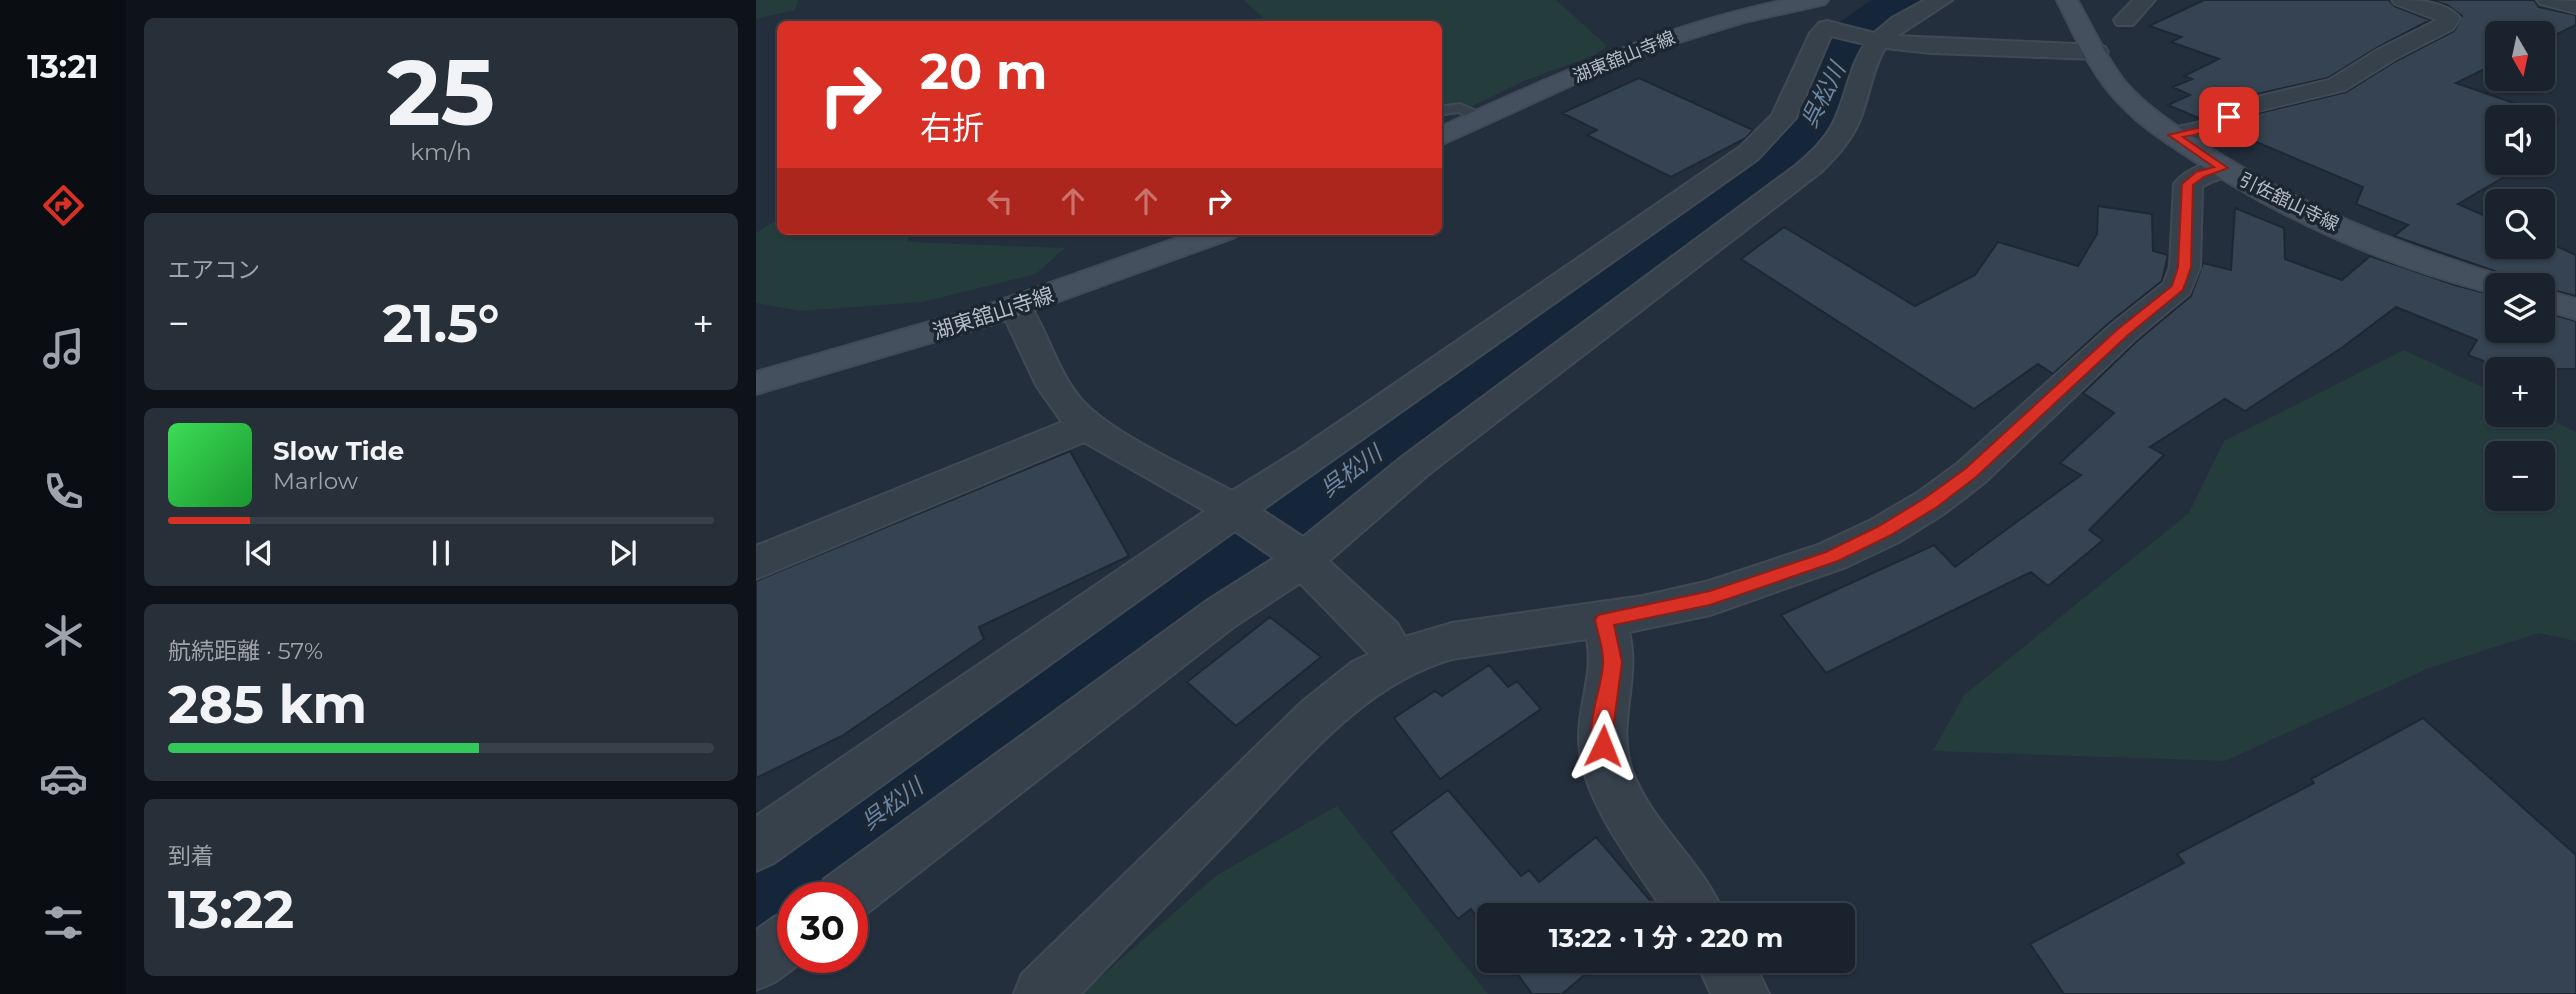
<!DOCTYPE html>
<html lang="ja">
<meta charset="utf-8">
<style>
body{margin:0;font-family:Montserrat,"Noto Sans JP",sans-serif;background:#272f39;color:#f1f3f6;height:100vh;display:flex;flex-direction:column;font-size:26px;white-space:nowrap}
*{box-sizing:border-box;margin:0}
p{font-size:23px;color:#9fa4aa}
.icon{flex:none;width:38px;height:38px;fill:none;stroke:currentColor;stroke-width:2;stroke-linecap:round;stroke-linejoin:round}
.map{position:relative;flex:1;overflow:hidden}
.details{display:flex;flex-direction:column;gap:18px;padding:18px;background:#0e1319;width:630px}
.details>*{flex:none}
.hud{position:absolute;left:21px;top:21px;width:665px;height:214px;border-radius:10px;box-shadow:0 2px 5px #0004,0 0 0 2px #384049;background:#d93025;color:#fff;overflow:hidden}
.needle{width:46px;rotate:171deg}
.fabs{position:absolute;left:1729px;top:21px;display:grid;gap:14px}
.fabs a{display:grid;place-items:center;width:70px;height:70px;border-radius:10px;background:#1a232d;box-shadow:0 2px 5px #0004,0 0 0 2px #384049;font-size:35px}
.speed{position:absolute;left:21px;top:882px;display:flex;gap:14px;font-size:35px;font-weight:700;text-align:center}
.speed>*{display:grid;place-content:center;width:91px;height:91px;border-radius:50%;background:#1a232d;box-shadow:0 2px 5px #0004,0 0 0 2px #384049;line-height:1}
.speed .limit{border:10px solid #d22;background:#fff;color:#111}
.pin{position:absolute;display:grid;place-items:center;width:60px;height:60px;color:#fff;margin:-30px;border-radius:14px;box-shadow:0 4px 10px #0006}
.me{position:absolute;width:77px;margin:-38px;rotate:2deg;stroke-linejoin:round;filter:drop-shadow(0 0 5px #0008)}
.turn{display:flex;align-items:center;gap:24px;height:147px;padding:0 28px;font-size:32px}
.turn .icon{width:91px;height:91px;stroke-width:2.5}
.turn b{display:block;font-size:49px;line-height:60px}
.lanes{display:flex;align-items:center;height:66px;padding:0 28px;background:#0003;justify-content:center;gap:35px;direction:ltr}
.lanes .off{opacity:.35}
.big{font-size:52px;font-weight:700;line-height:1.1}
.details .tile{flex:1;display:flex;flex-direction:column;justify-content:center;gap:10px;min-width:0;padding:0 24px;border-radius:10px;background:#272f39}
.details .dial{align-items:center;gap:0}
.dial b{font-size:91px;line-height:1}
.song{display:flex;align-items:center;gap:21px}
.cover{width:84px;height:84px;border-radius:10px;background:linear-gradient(135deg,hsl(130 70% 55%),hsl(130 70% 35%))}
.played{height:7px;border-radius:4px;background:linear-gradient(90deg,#d93025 15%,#384049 15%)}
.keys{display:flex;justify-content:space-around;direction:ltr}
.heat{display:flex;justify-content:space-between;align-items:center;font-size:38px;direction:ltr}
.charge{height:10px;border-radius:5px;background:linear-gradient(90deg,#34c759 57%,#384049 0)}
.trip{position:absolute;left:721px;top:903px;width:378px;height:70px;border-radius:10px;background:#1a232d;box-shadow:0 2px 5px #0004,0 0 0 2px #384049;font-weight:700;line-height:70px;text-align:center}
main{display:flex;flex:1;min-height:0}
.menu{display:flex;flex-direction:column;width:126px;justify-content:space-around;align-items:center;background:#0a0e12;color:#9fa4aa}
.menu .icon{width:49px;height:49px}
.menu .on{color:#d93025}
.menu b{font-size:32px;color:#f1f3f6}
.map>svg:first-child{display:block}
</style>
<main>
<nav class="menu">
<b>13:21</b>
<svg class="icon on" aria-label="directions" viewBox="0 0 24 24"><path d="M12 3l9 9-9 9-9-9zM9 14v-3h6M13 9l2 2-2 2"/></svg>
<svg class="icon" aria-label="music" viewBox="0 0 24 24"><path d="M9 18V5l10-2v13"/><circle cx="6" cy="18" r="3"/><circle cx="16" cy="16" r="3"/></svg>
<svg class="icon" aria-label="phone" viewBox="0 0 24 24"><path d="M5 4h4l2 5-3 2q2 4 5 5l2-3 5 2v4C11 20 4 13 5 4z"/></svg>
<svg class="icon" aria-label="climate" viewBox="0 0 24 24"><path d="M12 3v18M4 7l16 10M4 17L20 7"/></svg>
<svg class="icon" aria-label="car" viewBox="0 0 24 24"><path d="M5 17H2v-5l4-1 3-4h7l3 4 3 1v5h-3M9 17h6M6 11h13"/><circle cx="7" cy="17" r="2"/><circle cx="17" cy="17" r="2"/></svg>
<svg class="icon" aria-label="filters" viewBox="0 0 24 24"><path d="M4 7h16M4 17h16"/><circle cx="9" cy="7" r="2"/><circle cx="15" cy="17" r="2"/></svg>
</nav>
<section class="details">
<div class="tile dial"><b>25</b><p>km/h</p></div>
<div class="tile"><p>エアコン</p>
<div class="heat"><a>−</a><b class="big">21.5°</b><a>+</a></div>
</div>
<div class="tile">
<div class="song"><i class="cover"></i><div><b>Slow Tide</b><p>Marlow</p></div></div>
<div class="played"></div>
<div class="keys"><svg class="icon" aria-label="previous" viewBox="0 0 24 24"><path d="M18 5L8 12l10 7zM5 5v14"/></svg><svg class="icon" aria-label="pause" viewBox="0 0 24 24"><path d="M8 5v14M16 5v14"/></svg><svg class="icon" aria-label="next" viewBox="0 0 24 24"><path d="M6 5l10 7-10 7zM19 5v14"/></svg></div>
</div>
<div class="tile"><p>航続距離 · 57%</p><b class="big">285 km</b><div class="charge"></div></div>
<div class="tile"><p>到着</p><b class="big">13:22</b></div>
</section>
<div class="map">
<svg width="1820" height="994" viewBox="0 0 1820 994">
<rect width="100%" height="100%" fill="#232f3c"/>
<!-- green -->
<path fill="#253c3d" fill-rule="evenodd" d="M 0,0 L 42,0 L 39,10 L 0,19 Z
M 488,0 L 800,0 L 851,46 L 839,55 L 768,81 L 702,113 L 683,112 L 682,24 L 435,24 L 507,18 Z
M 24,218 L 24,231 L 154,231 L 151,242 L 309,248 L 280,274 L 166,302 L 45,311 L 0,303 L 0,233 Z
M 1648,350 L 1741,394 L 1741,415 L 1785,415 L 1820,432 L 1820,641 L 1783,633 L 1673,668 L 1469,761 L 1177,751 L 1208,695 L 1433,513 L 1468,441 ZM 1787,453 L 1787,499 L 1741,499 L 1741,453 Z
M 581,806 L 732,994 L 325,994 L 461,875 Z"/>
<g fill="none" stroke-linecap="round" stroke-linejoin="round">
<!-- river -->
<path fill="#16263a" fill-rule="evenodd" d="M 1115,0 L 1168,0 L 1161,10 L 1115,46 L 1085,124 L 1068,149 L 1041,176 L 96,903 L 96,898 L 37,898 L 37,947 L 0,962 L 0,833 L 999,150 L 1030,122 L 1060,54 L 1078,26 Z"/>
</g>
<!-- building -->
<path fill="#354352" stroke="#1e2833" stroke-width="2" d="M 1448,0 L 1633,0 L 1638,6 L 1674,20 L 1622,47 L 1572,78 L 1483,98 L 1445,119 L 1412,105 L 1434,95 L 1417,87 L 1436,79 L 1428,76 L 1463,59 L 1415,42 L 1425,37 L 1393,26 Z
M 1675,0 L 1778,0 L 1783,7 L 1820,15 L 1820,25 L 1787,41 L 1787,33 L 1741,33 L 1741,63 L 1700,83 L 1803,119 L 1787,131 L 1787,117 L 1741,117 L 1741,163 L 1772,163 L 1702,204 L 1741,221 L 1741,247 L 1787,247 L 1787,240 L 1820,255 L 1820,296 L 1787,288 L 1787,285 L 1760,285 L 1753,276 L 1638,236 L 1652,225 L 1600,204 L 1607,187 L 1472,130 L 1503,113 L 1590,92 L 1640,61 L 1698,31 L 1706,16 L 1691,5 Z
M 883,78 L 997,130 L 990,138 L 915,177 L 831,135 L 841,130 L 806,113 Z
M 1342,206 L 1396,214 L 1397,251 L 1412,255 L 1406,281 L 1353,323 L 1297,374 L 1282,364 L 1218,409 L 985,259 L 1028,227 L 1159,306 L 1219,275 L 1242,242 L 1322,266 L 1341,234 Z
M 1479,208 L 1528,228 L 1529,259 L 1586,280 L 1614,256 L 1699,285 L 1741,296 L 1741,331 L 1787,331 L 1787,312 L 1820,321 L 1820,369 L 1747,369 L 1712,355 L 1721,340 L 1640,307 L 1587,347 L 1489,411 L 1469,399 L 1394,447 L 1408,455 L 1333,530 L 1347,540 L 1292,586 L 1275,572 L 1070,673 L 1025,615 L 1178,545 L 1199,567 L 1325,475 L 1304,463 L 1358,413 L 1327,393 L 1381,341 L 1435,296 L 1447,263 L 1475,270 Z
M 314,451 L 373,556 L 223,627 L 228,639 L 86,736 L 0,778 L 0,581 Z
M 514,617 L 565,657 L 480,726 L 431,682 Z
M 733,665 L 752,687 L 761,681 L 785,709 L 684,779 L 638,718 L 679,691 L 686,696 Z
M 1667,718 L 1820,855 L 1820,994 L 1308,994 L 1274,944 L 1428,863 L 1421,854 L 1558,783 L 1555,779 Z
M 692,790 L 765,876 L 773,870 L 783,882 L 840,837 L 903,911 L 898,915 L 733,915 L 733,935 L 715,909 L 702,919 L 635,832 Z
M 752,961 L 845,961 L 806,994 L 776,994 Z"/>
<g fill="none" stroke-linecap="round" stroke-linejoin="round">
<defs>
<path id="lane" d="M 704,104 L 730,115 L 732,118 L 726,122 L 702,112 L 682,115 L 682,107 Z"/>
<path id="street" d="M 1169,0 L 1196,0 L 1141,36 L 1341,45 L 1349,47 L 1352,52 L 1349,57 L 1341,59 L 1176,53 L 1129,48 C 1116,70 1114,94 1105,117 C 1097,139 1081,156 1065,172 L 673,474 L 573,561 L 641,623 L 649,637 L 696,623 L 887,596 L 953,581 L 1062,545 L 1115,520 L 1161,493 L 1202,463 L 1355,325 L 1408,283 L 1414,267 L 1418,184 C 1430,168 1457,158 1477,162 L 1480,168 C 1473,179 1456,179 1446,187 L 1444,267 L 1433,294 L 1379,339 L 1228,483 L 1189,513 L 1143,542 L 1090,567 L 954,615 L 873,632 C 885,680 860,724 876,770 C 895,824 948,862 968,915 L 911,915 C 879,867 824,800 823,740 C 822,705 838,674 831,639 L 696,659 C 606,685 546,764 483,829 C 430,884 378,939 325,994 L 258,994 L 266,974 L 547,701 L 596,662 L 613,654 L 544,583 L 479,626 L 106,917 L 96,921 L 96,898 L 61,898 L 68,879 L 449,602 L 518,558 L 479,531 L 18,863 L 0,871 L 0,816 L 449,511 L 328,442 L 0,579 L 0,546 L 306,422 L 280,385 L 243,306 L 248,299 L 259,296 L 270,299 C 292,330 300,370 325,399 C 354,433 434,468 476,491 L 542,450 L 984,147 L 1016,115 L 1054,33 L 1063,23 L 1071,21 L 1118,33 L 1136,18 ZM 1075,36 L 1109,44 C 1092,69 1090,99 1076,125 C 1067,142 1053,154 1039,166 L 647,456 L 547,537 L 506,510 L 1002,159 L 1040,118 Z
M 1377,0 L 1399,0 L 1377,25 L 1361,25 L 1358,20 Z
M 1636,0 C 1658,0 1689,0 1704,18 L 1697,29 L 1639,59 L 1589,90 L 1502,111 L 1462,133 L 1417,143 L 1408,140 L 1404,135 L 1408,130 L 1445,122 L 1484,101 L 1573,80 L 1623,49 L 1681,20 L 1639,4 Z
M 1781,0 L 1820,1 L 1820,13 L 1784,4 Z
M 37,909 L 37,957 L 53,957 L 19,982 L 0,990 L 0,930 L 18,917 Z
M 940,961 L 997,961 L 1013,994 L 955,994 Z"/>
<path id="secondary" d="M 1030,0 L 1072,0 L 1069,4 L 988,22 L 910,46 L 827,80 L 682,146 L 682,128 C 799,75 903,26 1030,0 Z
M 1301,0 L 1321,0 C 1337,28 1350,58 1370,83 C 1391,107 1419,125 1445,142 C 1540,205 1644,245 1752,278 L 1757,285 L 1741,285 L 1741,294 C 1632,267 1524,219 1431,156 C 1408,141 1383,125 1364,104 C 1335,75 1319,36 1301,0 Z
M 441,231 L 484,231 L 479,237 L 251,320 L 0,394 L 0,372 L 229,306 Z
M 1787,290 L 1820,299 L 1820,319 L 1787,309 Z"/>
</defs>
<!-- lane casing -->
<use href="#lane" stroke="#404a55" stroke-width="4"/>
<!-- street casing -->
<use href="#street" stroke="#404a55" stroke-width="4"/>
<!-- secondary casing -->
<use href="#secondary" stroke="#404a55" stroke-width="4"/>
<!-- lane -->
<use href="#lane" fill="#37414c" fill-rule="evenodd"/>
<!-- street -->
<use href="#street" fill="#37414c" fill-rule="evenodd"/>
<!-- secondary -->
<use href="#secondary" fill="#45505f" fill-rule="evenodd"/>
</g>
<!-- route -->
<path fill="#d93025" stroke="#8d1f18" stroke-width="2" d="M 1469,115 L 1478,117 L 1457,131 L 1427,137 L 1472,168 L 1448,177 L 1437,185 L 1435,267 L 1427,290 L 1372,335 L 1220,477 L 1181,507 L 1135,535 L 1082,561 L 954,605 L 858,625 L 866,662 L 854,752 L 847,755 L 840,752 C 827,726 846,691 847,664 C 848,650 842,634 839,620 L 842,615 L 954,591 L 1070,552 L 1123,526 L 1169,498 L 1209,469 L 1362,329 L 1416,286 L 1422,267 L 1426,184 L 1440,172 L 1458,167 L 1412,135 L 1450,126 Z"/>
<g text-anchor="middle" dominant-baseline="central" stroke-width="7" stroke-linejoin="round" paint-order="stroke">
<!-- far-street labels -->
<g font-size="18" fill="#b3bcc8" stroke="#1c2631">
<text transform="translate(868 57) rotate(-22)">湖東舘山寺線</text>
<text transform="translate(1533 202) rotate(26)">引佐舘山寺線</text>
</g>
<!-- street labels -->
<g font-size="21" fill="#b3bcc8" stroke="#1c2631">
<text transform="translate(237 313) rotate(-18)">湖東舘山寺線</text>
</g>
<!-- water labels -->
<g font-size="23" font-style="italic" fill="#6b87a7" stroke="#1c2631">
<text transform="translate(1067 95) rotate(-63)">呉松川</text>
<text transform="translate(595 471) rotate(-36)">呉松川</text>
<text transform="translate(136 804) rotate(-36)">呉松川</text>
</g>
</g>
</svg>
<div class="fabs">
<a><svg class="needle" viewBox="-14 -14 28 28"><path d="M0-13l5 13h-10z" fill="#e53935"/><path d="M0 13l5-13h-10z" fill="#9fa4aa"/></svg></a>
<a><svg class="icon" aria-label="sound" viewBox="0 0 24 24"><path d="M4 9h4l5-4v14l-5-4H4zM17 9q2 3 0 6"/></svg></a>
<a><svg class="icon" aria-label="search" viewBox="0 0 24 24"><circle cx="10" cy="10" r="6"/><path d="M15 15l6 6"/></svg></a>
<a><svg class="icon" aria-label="layers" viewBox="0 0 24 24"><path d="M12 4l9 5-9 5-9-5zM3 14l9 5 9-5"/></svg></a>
<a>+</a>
<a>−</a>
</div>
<div class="speed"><div class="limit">30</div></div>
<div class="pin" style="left:1473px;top:117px;background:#d93025"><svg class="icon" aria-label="arrive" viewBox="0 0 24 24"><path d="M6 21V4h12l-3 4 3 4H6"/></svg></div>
<svg class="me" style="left:847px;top:746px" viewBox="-20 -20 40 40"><path d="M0-17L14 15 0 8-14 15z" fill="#d93025" stroke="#fff" stroke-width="4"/></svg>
<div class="trip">13:22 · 1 分 · 220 m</div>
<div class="hud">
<div class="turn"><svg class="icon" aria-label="right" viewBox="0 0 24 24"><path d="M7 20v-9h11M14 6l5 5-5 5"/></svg><div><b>20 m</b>右折</div></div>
<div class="lanes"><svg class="icon off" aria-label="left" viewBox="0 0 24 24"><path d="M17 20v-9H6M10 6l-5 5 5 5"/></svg><svg class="icon off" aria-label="ahead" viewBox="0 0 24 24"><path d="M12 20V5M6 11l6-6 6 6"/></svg><svg class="icon off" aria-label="ahead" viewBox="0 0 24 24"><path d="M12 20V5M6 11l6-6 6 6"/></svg><svg class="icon" aria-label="right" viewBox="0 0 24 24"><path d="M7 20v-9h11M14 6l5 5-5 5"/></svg></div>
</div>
</div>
</main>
